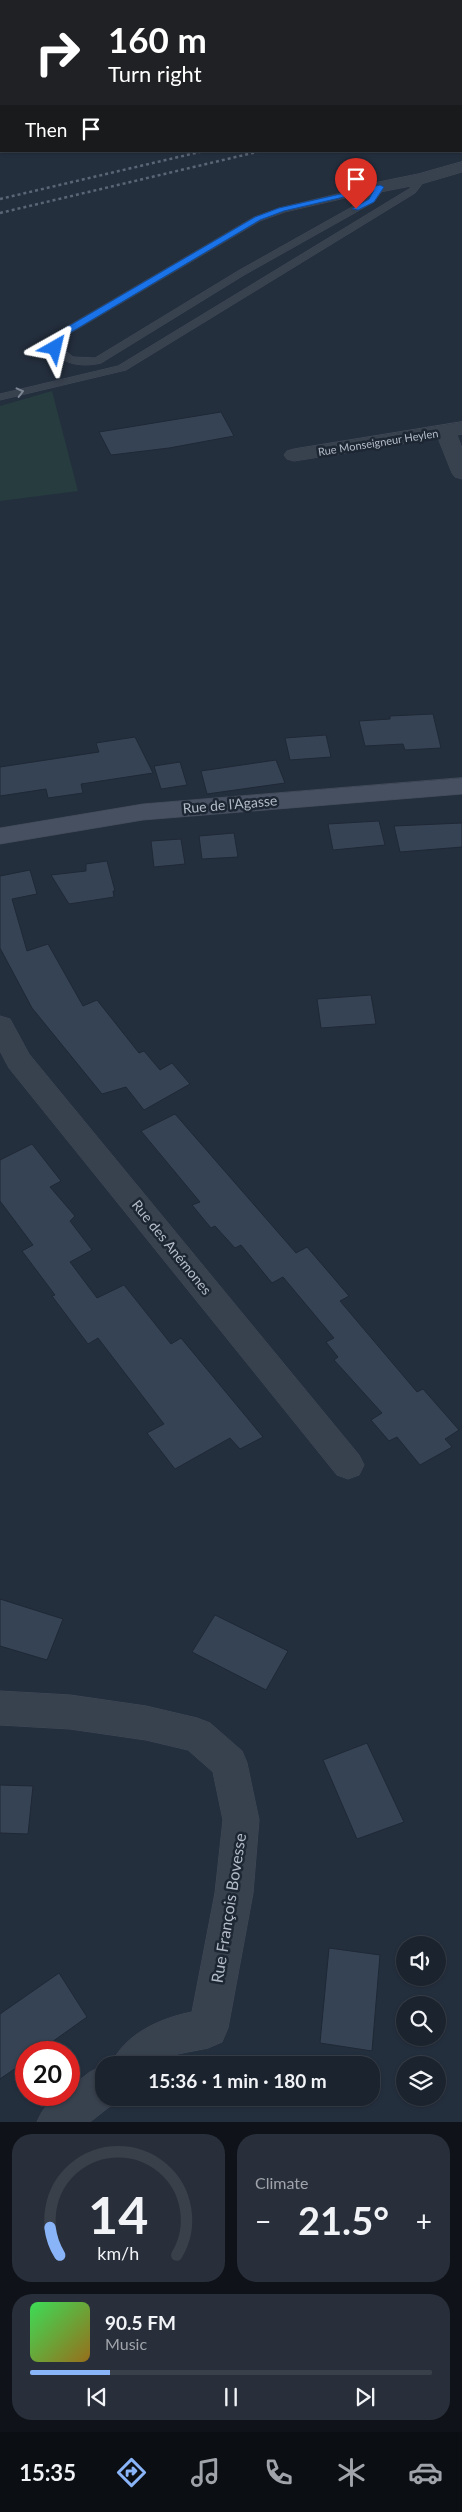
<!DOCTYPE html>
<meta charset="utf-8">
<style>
body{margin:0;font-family:Lato,sans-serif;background:#282f3a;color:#f1f3f6;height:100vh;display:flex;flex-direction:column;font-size:19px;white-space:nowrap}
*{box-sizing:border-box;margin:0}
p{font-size:16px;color:#a0a4aa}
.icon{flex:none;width:28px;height:28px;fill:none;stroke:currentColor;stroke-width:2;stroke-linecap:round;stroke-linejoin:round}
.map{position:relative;height:2122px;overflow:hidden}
.drawer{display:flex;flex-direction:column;gap:12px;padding:12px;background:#0f1319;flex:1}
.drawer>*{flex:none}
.top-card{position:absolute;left:0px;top:0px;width:462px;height:152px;box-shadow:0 1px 4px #0004,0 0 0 1px #39404a;background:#202124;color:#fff;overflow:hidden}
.tools{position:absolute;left:396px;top:1936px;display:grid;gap:10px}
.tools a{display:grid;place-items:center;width:50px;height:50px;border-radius:50%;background:#1b232e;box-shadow:0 1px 4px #0004,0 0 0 1px #39404a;font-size:25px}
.speed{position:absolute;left:15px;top:2041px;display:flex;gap:10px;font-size:25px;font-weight:700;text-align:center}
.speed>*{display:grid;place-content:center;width:65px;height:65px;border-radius:50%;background:#1b232e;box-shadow:0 1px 4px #0004,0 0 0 1px #39404a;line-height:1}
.speed .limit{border:8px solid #d22;background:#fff;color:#111}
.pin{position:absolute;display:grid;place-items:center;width:42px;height:42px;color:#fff;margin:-51px -21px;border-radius:50% 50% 50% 0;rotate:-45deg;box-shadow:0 0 5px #0007}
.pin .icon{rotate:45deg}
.me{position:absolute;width:55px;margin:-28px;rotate:37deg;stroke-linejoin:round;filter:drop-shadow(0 0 4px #0008)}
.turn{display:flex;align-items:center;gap:18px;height:105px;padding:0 25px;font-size:22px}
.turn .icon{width:65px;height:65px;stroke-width:2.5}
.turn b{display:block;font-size:35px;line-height:42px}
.then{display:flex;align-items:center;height:48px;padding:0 25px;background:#0003;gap:10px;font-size:19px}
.big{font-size:38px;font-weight:700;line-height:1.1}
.drawer .card{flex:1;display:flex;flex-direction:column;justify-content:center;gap:8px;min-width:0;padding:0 18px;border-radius:20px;background:#282f3a}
.drawer .dial{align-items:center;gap:0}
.dial svg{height:130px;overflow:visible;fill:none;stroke:#39404a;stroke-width:7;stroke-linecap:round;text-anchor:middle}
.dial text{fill:#f1f3f6;stroke:none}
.song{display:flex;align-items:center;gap:15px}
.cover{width:60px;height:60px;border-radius:8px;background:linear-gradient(135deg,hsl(130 70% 55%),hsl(40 70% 35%))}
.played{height:5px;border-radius:2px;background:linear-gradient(90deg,#8ab4f8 20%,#39404a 20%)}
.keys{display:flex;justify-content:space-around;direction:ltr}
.heat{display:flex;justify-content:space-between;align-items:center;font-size:28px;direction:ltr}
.drawer .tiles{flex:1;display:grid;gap:12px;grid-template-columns:1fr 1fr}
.card:last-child{grid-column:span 2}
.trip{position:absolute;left:95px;top:2056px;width:285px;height:50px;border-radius:20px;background:#1b232e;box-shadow:0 1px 4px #0004,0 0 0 1px #39404a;font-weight:700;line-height:50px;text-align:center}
.tabs{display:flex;height:80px;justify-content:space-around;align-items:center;background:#0b0e12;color:#a0a4aa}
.tabs .icon{width:35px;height:35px}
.tabs .current{color:#8ab4f8}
.tabs b{font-size:22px;color:#f1f3f6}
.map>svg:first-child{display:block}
</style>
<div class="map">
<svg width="462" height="2122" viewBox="0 0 462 2122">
<rect width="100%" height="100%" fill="#242f3e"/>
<!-- green -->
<path fill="#263c3f" d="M 52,391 L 78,491 L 0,501 L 0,406 Z"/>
<!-- building -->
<path fill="#364354" stroke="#1f2835" d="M 221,412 L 234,436 L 169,448 L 111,455 L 99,432 Z
M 433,714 L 441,748 L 405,750 L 403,744 L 365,746 L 359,721 L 390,719 L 390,716 Z
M 326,735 L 331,757 L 290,760 L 285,738 Z
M 135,737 L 153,773 L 81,784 L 83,793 L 48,798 L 46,789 L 0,796 L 0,767 L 99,752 L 96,743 Z
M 276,760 L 285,783 L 207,794 L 201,771 Z
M 180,762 L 187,785 L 161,789 L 154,766 Z
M 379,821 L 385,845 L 333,850 L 328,824 Z
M 462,823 L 462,847 L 400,852 L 394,826 Z
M 234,833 L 238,857 L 202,859 L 199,836 Z
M 181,839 L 185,864 L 154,867 L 151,841 Z
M 107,861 L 115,891 L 113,891 L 114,897 L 69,904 L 51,875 L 86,871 L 86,864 Z
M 30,870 L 37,894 L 12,899 L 27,951 L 48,944 L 83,1006 L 97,1000 L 139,1053 L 144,1051 L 160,1070 L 172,1063 L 190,1084 L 144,1110 L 126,1087 L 102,1094 L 32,1008 L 0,948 L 0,876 Z
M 371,995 L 376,1024 L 321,1028 L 317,999 Z
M 175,1114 L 296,1253 L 307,1247 L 349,1296 L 340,1301 L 417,1392 L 423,1389 L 459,1430 L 445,1439 L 452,1447 L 420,1465 L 397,1437 L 389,1441 L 371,1420 L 382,1413 L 334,1360 L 338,1357 L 326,1342 L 334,1338 L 283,1277 L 272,1283 L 241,1245 L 235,1248 L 215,1226 L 211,1228 L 192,1205 L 200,1202 L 141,1131 Z
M 32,1144 L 61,1181 L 50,1187 L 75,1216 L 70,1221 L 92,1250 L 70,1262 L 97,1298 L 124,1285 L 171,1344 L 181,1338 L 263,1437 L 240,1449 L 230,1438 L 175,1469 L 147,1433 L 164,1424 L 98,1338 L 88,1344 L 52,1296 L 55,1295 L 22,1251 L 33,1245 L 0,1201 L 0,1160 Z
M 0,1599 L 63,1619 L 47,1660 L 0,1646 Z
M 215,1615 L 288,1651 L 266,1690 L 192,1652 Z
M 367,1743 L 404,1822 L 357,1839 L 323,1760 Z
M 0,1785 L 33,1786 L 28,1834 L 0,1833 Z
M 329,1948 L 380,1955 L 372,2051 L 320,2043 Z
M 59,1973 L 87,2017 L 38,2052 L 26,2052 L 26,2061 L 0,2079 L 0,2014 Z"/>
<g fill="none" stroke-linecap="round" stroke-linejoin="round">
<defs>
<path id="lane" d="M 418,177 L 426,179 L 415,193 L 126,370 L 0,400 L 0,394 L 118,366 L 409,189 Z
M 380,184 L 385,187 L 374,202 L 244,275 L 101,363 C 81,368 54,364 50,341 L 56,333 L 254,217 L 279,208 ZM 372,192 L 368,198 L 238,271 L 95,358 L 73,357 L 62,348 L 60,341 L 64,337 L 260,221 L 285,212 Z"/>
<path id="street" d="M 461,13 L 462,13 L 462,23 L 461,23 Z
M 0,67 L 1,67 L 1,77 L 0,77 Z
M 462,162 L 462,172 L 421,184 L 380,192 L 374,191 L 371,187 L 374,183 L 418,174 Z
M 462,422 L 462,434 L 457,435 L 462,448 L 462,479 L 455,477 L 452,473 L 438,438 L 294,461 L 287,459 L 284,455 L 287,451 L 294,449 Z
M 0,1016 L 10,1019 L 29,1054 L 359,1455 L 364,1465 L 359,1475 L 348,1479 L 337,1475 L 9,1068 L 0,1051 Z
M 0,1691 L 70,1695 L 146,1706 L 197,1718 L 210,1723 L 242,1751 L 247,1763 L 259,1820 L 253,1893 L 228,2028 L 222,2042 L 208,2048 L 178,2054 L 163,2065 L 111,2065 C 124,2034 161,2018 192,2012 L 215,1893 L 223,1820 L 213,1772 L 188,1750 L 146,1740 L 70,1729 L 0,1725 Z
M 104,2066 L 104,2098 L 119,2098 L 118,2100 L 90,2122 L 37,2122 C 43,2108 52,2095 69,2095 L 69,2088 L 90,2072 Z"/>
<path id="secondary" d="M 462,778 L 462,794 L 143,820 L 0,844 L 0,828 L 143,804 Z"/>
</defs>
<!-- lane casing -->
<use href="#lane" stroke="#414a57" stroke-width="1"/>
<!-- street casing -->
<use href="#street" stroke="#414a57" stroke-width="1"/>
<!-- secondary casing -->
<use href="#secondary" stroke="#414a57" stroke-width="1"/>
<!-- lane -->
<use href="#lane" fill="#38414e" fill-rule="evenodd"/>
<!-- street -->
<use href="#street" fill="#38414e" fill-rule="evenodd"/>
<!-- secondary -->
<use href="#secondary" fill="#465061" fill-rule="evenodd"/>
<!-- rail -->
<path stroke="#5a6575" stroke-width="2.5" stroke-dasharray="3 3" stroke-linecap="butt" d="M 0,199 L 204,151
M 0,213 L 261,151"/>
</g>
<!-- one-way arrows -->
<defs><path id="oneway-chevron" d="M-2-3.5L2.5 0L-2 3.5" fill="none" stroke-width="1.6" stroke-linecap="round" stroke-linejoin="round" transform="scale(1.25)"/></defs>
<use stroke="#7c8592" href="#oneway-chevron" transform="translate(20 392) rotate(-14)"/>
<!-- route -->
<path fill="#1a73e8" stroke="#114b97" d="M 380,185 L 384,187 L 374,202 L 358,210 L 352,209 L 369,199 L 374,190 L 284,211 L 260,220 L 63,337 L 59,342 L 58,350 L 51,348 L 51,341 L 57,333 L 255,217 L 279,208 Z"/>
<g text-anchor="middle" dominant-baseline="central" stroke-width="5" stroke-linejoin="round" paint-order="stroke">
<!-- far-street labels -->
<g font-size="11" fill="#b4bcc9" stroke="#1d2633">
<text transform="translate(378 442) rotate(-9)">Rue Monseigneur Heylen</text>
</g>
<!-- street labels -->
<g font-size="14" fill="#b4bcc9" stroke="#1d2633">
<text transform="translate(230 804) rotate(-5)">Rue de l'Agasse</text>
<text transform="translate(172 1247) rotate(51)">Rue des Anémones</text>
</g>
<!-- near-street labels -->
<g font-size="16" fill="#b4bcc9" stroke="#1d2633">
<text transform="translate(228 1908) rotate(-81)">Rue François Bovesse</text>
</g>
</g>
</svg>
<div class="tools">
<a><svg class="icon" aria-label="sound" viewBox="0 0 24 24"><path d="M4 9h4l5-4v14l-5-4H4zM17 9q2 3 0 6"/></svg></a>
<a><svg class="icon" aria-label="search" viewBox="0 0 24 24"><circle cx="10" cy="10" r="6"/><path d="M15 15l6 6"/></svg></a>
<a><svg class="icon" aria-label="layers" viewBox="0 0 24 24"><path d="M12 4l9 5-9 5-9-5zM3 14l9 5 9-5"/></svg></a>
</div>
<div class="speed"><div class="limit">20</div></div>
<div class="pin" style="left:356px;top:209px;background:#d93025"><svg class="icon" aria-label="arrive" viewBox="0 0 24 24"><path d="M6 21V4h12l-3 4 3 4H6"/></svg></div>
<svg class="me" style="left:55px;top:348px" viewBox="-20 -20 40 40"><path d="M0-17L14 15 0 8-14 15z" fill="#1a73e8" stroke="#fff" stroke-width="4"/></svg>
<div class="trip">15:36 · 1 min · 180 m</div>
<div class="top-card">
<div class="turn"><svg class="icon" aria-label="right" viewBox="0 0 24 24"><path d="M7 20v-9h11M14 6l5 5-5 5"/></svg><div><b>160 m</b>Turn right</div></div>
<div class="then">Then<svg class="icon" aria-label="arrive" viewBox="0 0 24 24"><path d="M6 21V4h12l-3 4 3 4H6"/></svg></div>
</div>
</div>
<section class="drawer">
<div class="tiles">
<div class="card dial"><svg viewBox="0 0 100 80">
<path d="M14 69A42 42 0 1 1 86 69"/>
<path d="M14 69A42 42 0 0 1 8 52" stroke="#8ab4f8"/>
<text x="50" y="56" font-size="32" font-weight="700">14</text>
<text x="50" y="72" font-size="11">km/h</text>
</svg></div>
<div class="card"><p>Climate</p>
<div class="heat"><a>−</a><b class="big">21.5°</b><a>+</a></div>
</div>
<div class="card">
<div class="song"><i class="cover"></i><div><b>90.5 FM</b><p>Music</p></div></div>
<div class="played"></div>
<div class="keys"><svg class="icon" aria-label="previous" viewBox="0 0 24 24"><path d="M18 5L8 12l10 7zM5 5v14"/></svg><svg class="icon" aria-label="pause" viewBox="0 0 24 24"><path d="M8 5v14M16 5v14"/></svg><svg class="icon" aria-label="next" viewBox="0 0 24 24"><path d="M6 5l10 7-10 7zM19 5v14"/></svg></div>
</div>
</div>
</section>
<nav class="tabs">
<b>15:35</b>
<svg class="icon current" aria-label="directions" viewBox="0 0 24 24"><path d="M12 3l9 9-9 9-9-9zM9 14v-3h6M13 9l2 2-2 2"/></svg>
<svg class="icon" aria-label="music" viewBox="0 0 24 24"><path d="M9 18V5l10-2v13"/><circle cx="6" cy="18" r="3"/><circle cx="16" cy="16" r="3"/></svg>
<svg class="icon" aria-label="phone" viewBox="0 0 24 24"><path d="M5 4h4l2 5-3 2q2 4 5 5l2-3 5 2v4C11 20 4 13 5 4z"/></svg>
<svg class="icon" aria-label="climate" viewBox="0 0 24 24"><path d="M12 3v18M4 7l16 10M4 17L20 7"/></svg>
<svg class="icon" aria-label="car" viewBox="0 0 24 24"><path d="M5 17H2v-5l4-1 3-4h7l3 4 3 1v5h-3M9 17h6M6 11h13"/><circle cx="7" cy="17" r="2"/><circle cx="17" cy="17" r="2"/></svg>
</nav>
